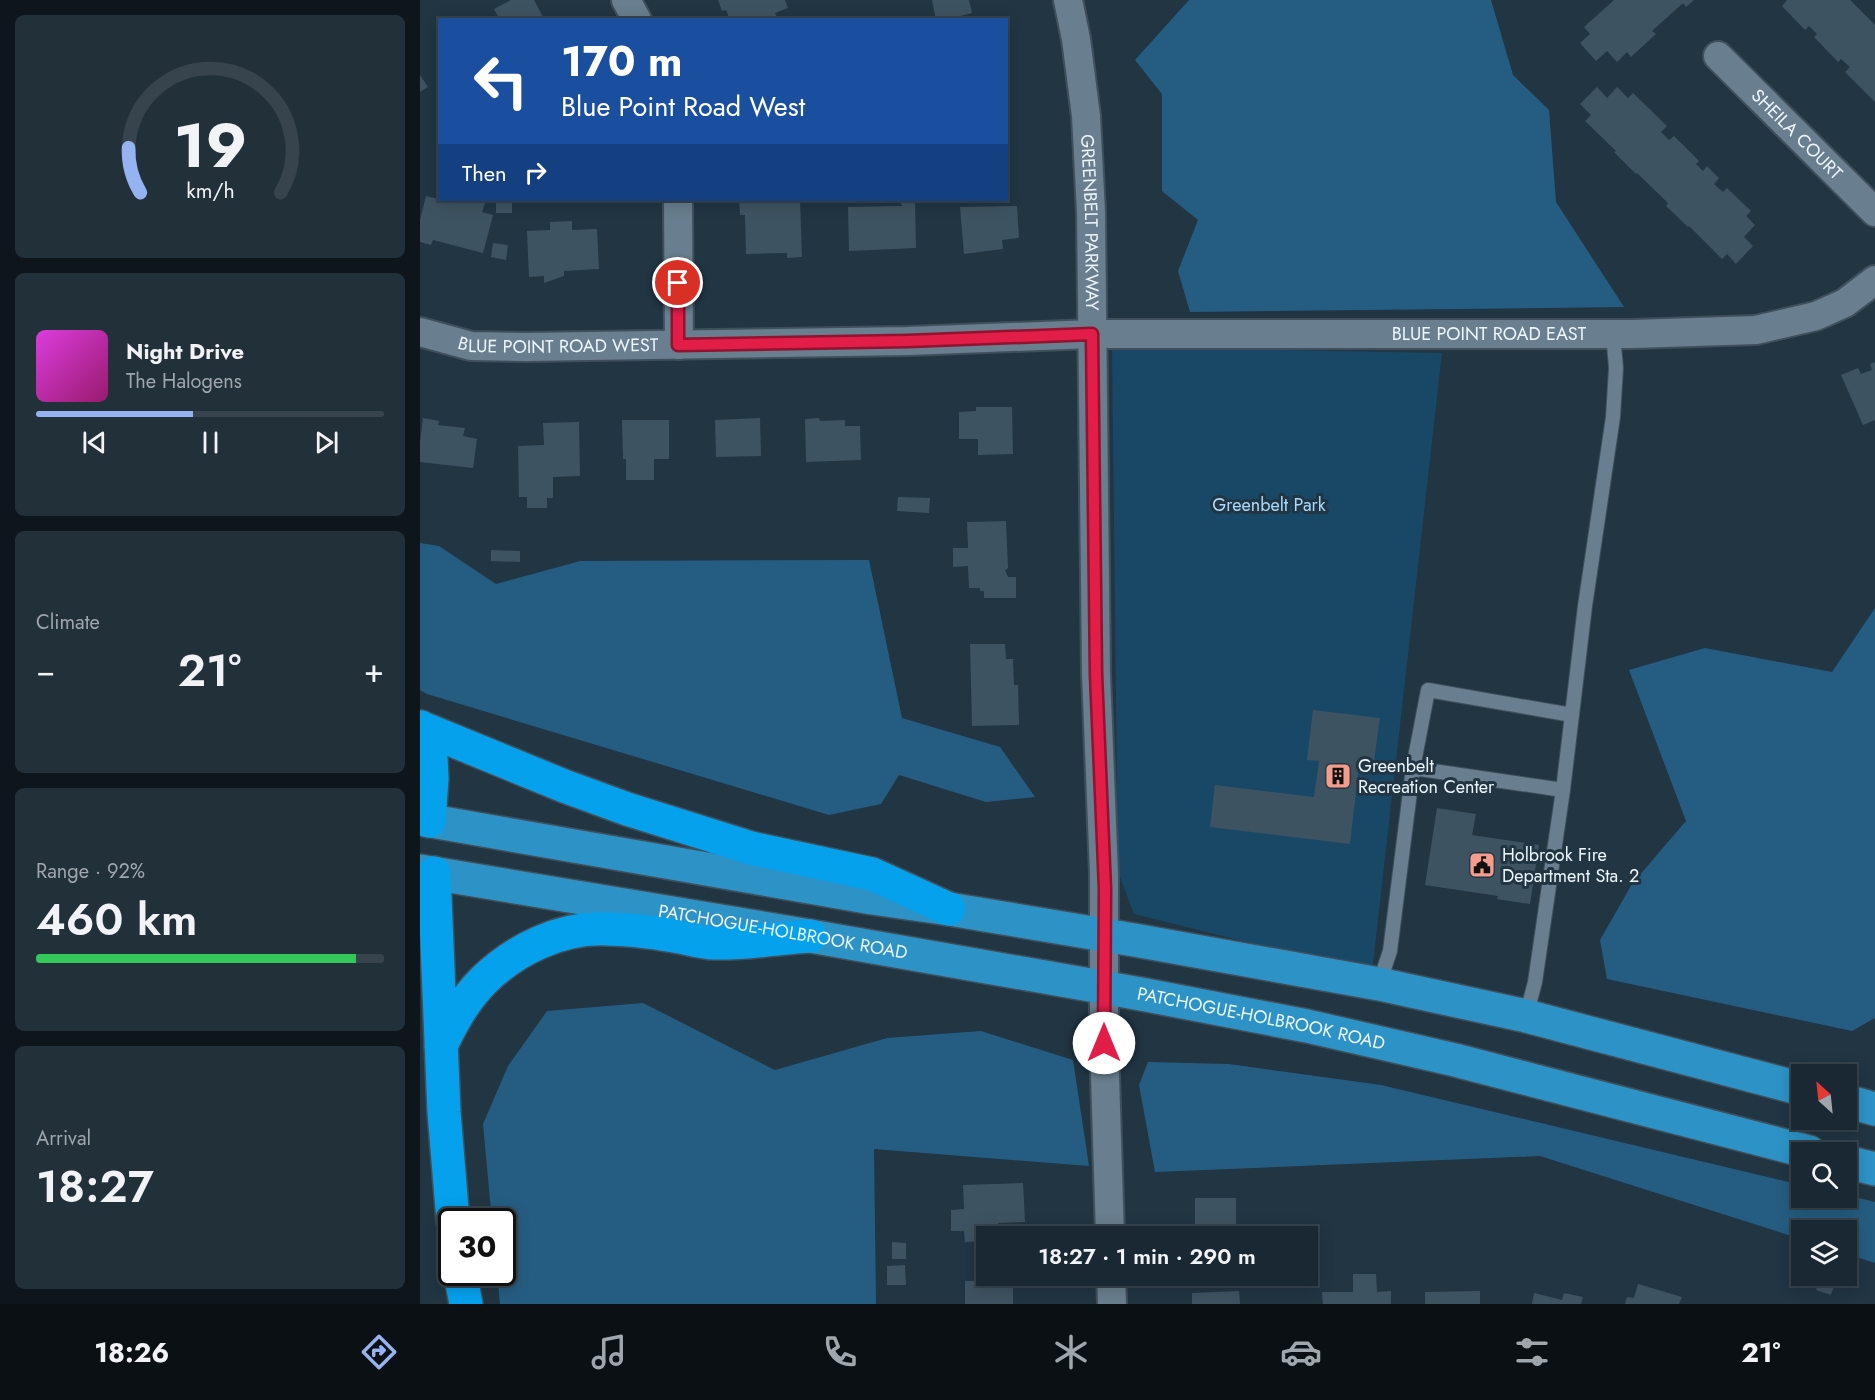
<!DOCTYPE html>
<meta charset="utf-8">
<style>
body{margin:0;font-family:Jost,sans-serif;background:#22303a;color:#f1f3f6;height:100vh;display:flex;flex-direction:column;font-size:22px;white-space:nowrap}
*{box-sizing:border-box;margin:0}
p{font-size:20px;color:#9fa6ac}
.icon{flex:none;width:33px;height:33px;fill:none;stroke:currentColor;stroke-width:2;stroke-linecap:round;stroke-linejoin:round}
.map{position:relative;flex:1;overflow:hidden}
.panel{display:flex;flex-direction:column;gap:15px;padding:15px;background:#0e161c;width:420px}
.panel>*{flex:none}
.hud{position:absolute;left:18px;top:18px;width:570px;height:183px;border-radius:0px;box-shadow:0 3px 15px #0003,0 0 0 2px #37444d;background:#1a4fa0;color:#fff;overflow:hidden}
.needle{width:39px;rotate:333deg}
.fabs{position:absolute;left:1371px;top:1064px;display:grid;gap:12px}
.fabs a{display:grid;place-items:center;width:66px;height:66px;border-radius:0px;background:#192832;box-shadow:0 3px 15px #0003,0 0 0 2px #37444d;font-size:30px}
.speed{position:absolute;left:18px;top:1208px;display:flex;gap:12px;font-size:30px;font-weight:700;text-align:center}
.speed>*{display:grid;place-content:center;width:78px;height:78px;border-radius:50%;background:#192832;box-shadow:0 3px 15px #0003,0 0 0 2px #37444d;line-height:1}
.speed .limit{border:3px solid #111;border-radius:9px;background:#fff;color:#111}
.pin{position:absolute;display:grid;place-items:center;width:51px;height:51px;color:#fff;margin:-26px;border:3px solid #fff;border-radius:50%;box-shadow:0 2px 6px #0007}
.me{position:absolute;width:66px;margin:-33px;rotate:0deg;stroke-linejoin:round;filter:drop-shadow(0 0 4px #0008)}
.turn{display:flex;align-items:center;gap:21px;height:126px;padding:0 24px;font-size:27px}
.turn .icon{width:78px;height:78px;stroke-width:2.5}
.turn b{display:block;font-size:42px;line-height:51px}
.then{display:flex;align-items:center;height:57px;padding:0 24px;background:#0003;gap:12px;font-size:22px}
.big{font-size:45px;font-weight:600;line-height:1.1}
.panel .widget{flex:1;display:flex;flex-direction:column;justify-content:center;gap:9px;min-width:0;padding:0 21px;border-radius:9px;background:#22303a}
.panel .dial{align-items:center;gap:0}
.dial svg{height:156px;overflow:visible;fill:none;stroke:#37444d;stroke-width:7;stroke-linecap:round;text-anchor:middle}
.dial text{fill:#f1f3f6;stroke:none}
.song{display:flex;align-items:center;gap:18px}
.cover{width:72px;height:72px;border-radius:9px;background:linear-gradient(135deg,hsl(300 70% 55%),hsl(320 70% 35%))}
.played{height:6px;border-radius:3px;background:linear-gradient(90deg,#95b2f1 45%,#37444d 45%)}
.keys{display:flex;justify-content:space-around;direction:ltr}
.heat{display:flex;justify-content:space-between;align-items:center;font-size:33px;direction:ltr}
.charge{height:9px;border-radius:4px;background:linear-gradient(90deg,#34c759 92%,#37444d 0)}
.trip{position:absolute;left:556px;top:1226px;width:342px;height:60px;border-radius:0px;background:#192832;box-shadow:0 3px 15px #0003,0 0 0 2px #37444d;font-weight:600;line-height:60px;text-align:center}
.tab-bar{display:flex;height:96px;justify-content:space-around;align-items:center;background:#0a1014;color:#9fa6ac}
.tab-bar .icon{width:42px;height:42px}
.tab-bar .active{color:#95b2f1}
.tab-bar b{font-size:27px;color:#f1f3f6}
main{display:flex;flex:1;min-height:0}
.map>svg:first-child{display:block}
</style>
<main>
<section class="panel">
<div class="widget dial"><svg viewBox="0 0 100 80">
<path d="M14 69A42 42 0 1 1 86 69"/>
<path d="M14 69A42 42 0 0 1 8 46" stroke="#95b2f1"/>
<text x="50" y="56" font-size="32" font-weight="700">19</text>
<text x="50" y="72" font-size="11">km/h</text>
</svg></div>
<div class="widget">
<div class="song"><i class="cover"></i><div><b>Night Drive</b><p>The Halogens</p></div></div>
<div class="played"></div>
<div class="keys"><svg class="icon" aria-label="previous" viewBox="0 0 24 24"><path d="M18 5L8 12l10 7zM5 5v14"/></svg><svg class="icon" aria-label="pause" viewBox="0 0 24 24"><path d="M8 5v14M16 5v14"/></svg><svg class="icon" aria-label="next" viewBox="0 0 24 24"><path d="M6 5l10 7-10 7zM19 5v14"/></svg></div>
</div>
<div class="widget"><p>Climate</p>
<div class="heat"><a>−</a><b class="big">21°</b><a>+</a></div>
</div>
<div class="widget"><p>Range · 92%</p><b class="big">460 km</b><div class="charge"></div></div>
<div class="widget"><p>Arrival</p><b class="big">18:27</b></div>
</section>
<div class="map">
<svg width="1455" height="1304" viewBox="0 0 1455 1304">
<rect width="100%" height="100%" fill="#213543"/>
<!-- green -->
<path fill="#194867" d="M 692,347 L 1022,353 L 952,973 L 714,914 L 698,872 Z"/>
<!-- forest -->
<path fill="#255d82" d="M 769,0 L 1071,0 L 1093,75 L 1129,110 L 1136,202 L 1204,307 L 770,312 L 758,271 L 778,220 L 742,191 L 742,94 L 715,60 Z
M 0,543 L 19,546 L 76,584 L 160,561 L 449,560 L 482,718 L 580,747 L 615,797 L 566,802 L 479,775 L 461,804 L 409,815 L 7,694 L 0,690 Z
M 1455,608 L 1455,1018 L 1432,1031 L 1187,979 L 1180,940 L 1212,884 L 1266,821 L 1209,670 L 1285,648 L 1412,672 Z
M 223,1003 L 355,1070 L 467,1038 L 561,1031 L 653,1060 L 669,1166 L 454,1149 L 456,1304 L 80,1304 L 77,1272 L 82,1272 L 82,1221 L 72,1221 L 63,1124 L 88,1066 L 127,1011 Z
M 728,1062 L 809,1064 L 961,1085 L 1381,1185 L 1382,1197 L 1426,1197 L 1427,1195 L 1455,1202 L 1455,1263 L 1427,1254 L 1426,1230 L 1382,1230 L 1381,1239 L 1120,1156 L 735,1172 L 719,1085 Z"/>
<!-- building -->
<path fill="#3e5362" d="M 91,0 L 114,0 L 123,17 L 120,20 L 80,20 L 74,9 Z
M 298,0 L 365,0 L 368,8 L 355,13 L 358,20 L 310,20 L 306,10 L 302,11 Z
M 512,0 L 549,0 L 552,13 L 525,20 L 516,20 Z
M 1194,0 L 1274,0 L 1266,7 L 1263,3 L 1232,31 L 1236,34 L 1211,57 L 1207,52 L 1197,62 L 1187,51 L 1176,61 L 1160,43 L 1170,34 L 1164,27 Z
M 1367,0 L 1430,0 L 1455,25 L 1455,102 L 1425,72 L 1430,67 L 1421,59 L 1418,62 L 1394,37 L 1397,34 L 1389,26 L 1385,30 L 1362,6 Z
M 0,75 L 8,87 L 0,92 Z
M 1177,87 L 1187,98 L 1197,87 L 1208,98 L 1213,93 L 1247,126 L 1241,132 L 1249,140 L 1254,136 L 1279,161 L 1276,164 L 1283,171 L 1287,166 L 1299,178 L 1294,184 L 1303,192 L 1307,188 L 1331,211 L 1326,216 L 1335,225 L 1324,237 L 1333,246 L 1316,264 L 1307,254 L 1302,259 L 1269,226 L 1268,227 L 1246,206 L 1248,203 L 1217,173 L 1216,174 L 1194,152 L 1196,151 L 1165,121 L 1171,115 L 1160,104 Z
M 6,196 L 29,202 L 29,200 L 66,200 L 62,212 L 73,215 L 63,253 L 13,240 L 11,245 L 0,242 L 0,220 Z
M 76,200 L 92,200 L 92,213 L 76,213 Z
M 319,200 L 380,200 L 382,257 L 367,258 L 367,253 L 326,254 L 325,215 L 320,215 Z
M 495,202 L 496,248 L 429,251 L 428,207 L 482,206 L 481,203 Z
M 597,206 L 599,238 L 582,240 L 583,249 L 544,254 L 540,207 Z
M 152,221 L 152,230 L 177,229 L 179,269 L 144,271 L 144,276 L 124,283 L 124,276 L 109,277 L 107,231 L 130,230 L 130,222 Z
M 73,243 L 88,245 L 86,260 L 71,257 Z
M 1455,362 L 1455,420 L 1443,425 L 1421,375 L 1438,368 L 1441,374 L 1452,370 L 1450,364 Z
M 556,407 L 592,407 L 593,454 L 558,455 L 558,439 L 539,439 L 539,412 L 556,411 Z
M 3,418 L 19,421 L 18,425 L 45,428 L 43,436 L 57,439 L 53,468 L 0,462 L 0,442 Z
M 340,418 L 341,456 L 296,457 L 295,420 Z
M 399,418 L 400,421 L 425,420 L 425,426 L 440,426 L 441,460 L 386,462 L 385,419 Z
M 202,420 L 249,420 L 249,459 L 234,459 L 234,480 L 206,480 L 206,459 L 203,459 Z
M 159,422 L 160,476 L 133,477 L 133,498 L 127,498 L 127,508 L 107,508 L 107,497 L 99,497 L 98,446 L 124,445 L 123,423 Z
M 478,497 L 510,498 L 509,513 L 477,511 Z
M 586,521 L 588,568 L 585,570 L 588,577 L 596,577 L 596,598 L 564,598 L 564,591 L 560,591 L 560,588 L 549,588 L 548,566 L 533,567 L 533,548 L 548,548 L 547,522 Z
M 71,550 L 100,551 L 100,562 L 71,561 Z
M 550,644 L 585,644 L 586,659 L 593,659 L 594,685 L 598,685 L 599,725 L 552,726 Z
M 893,710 L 960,718 L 953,768 L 939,766 L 930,844 L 790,827 L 795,785 L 894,797 L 899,761 L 887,760 Z
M 1017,808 L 1056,814 L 1052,835 L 1119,845 L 1110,904 L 1077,899 L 1078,896 L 1005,885 Z
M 603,1183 L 605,1222 L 578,1223 L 578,1236 L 567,1236 L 567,1241 L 545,1242 L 544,1231 L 531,1231 L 531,1210 L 544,1209 L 543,1185 Z
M 775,1198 L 816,1198 L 816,1227 L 833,1227 L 833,1236 L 780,1236 L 780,1227 L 775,1227 Z
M 472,1242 L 486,1243 L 486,1259 L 472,1259 Z
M 485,1265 L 486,1285 L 467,1285 L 467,1266 Z
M 933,1274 L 956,1274 L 957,1292 L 971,1291 L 971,1304 L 903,1304 L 902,1292 L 933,1292 Z
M 1401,1278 L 1415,1283 L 1411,1295 L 1396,1290 Z
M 593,1280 L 593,1304 L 545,1304 L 545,1281 Z
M 1218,1284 L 1262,1297 L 1259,1304 L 1205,1304 L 1207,1297 L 1214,1298 Z
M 819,1291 L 820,1304 L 772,1304 L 772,1293 Z
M 1060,1291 L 1060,1304 L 1005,1304 L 1005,1292 Z
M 1114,1293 L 1142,1300 L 1144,1293 L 1163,1297 L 1161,1304 L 1112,1304 Z"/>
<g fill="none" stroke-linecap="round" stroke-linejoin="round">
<defs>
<path id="lane" d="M 993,768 L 1143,790
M 959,984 L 970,951 L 993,768 L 1008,690 L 1152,715
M 1106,1016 L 1115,982 L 1143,790 L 1165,606 L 1193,417 L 1196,368 L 1193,334"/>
<g id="street">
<path d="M 206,0 L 217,20"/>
<path id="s1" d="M 648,0 L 656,39 L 666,116 L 671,212 L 676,674 L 684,874 L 684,1043 L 690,1236"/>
<path id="s2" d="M 1298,56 L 1455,212"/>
<path d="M 258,200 L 259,345"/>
<path id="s3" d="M 0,332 L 51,346 L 106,347 L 488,341 L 672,334 L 1213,334 L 1336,330 L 1396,316 L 1425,303 L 1455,280"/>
<path d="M 691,1275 L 692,1304"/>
</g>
<g id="primary">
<path d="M 0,819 L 452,898 L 529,909 L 720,941 L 959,984 L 1106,1016 L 1382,1089"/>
<path id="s4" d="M 0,871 L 390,936 L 721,994 L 887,1026 L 1035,1060 L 1389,1152"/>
<path d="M 1426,1101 L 1455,1109"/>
<path d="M 1426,1162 L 1455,1169"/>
</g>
<path id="highway" d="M 0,727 L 144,786 L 207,809 L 331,848 L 452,874 L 529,909
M 1,727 L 11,758 L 12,778 L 9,821
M 14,873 L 24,1112 L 33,1221
M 21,1046 C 32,1022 44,1000 63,981 C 94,950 141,927 186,929 C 208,929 231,932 254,936 C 267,938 281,943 294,943 C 326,944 359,938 390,936
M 40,1272 L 46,1304"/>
</defs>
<!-- lane casing -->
<use href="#lane" stroke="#3f505c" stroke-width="16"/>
<!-- street casing -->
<use href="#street" stroke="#3f505c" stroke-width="32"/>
<!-- primary casing -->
<use href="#primary" stroke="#3f505c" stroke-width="36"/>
<!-- highway casing -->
<use href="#highway" stroke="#3f505c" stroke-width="36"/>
<!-- lane -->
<use href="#lane" stroke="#697e8e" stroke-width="14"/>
<!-- street -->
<use href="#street" stroke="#697e8e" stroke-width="28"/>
<!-- primary -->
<use href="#primary" stroke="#2d93c7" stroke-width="33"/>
<!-- highway -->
<use href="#highway" stroke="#05a1ed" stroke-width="33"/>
</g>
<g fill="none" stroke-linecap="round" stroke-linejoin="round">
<defs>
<path id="route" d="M 258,283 L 258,345 L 488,341 L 672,334 L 676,674 L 685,889 L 684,1043"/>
</defs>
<!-- route casing -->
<use href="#route" stroke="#92132f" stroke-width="15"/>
<!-- route -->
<use href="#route" stroke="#e11d48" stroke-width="10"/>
</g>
<!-- icons -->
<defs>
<symbol id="building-square" viewBox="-11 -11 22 22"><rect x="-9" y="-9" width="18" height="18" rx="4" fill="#f59d8d" stroke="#213543"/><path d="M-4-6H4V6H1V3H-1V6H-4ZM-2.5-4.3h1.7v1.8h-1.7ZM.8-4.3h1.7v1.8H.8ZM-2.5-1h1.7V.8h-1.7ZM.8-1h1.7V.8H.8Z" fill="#111"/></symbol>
<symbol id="civic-square" viewBox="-11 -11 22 22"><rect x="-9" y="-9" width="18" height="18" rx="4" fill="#f59d8d" stroke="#213543"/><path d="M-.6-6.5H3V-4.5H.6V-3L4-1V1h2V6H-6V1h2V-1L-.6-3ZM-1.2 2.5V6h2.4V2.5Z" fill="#111"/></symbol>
</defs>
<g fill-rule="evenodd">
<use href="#building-square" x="903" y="761" width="30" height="30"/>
<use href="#civic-square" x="1047" y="850" width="30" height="30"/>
</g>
<g text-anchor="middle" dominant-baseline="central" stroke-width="6" stroke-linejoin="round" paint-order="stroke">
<!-- street labels -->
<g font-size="18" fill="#ecf6fd" stroke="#213543">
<text stroke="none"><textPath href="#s2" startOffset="111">SHEILA COURT</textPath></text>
<text stroke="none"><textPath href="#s1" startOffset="224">GREENBELT PARKWAY</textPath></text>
<text stroke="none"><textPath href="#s3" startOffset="1071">BLUE POINT ROAD EAST</textPath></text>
<text stroke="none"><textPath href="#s3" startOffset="140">BLUE POINT ROAD WEST</textPath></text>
<text stroke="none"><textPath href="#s4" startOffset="368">PATCHOGUE-HOLBROOK ROAD</textPath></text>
<text stroke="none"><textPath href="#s4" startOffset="854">PATCHOGUE-HOLBROOK ROAD</textPath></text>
</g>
<!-- park labels -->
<g font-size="18" fill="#abd9fb" stroke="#213543">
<text x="849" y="505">Greenbelt Park</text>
</g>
<!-- poi labels -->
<g font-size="18" fill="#ecf6fd" stroke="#213543" text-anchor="start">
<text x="938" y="766">Greenbelt<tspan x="938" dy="21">Recreation Center</tspan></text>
<text x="1082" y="855">Holbrook Fire<tspan x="1082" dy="21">Department Sta. 2</tspan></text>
</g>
</g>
</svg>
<div class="fabs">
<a><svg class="needle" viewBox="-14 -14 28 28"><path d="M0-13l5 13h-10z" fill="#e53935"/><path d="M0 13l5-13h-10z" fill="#9fa6ac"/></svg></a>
<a><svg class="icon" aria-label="search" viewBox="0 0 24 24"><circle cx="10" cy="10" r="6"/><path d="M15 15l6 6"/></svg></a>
<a><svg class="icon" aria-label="layers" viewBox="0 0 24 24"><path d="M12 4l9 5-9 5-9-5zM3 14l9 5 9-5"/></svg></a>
</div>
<div class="speed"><div class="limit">30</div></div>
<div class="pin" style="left:258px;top:283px;background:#d93025"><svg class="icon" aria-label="arrive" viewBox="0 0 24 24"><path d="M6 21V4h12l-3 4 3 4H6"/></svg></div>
<svg class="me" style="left:684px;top:1043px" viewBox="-20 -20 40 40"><circle r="19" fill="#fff"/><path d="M0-13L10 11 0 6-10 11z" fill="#e11d48"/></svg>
<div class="trip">18:27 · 1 min · 290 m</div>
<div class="hud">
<div class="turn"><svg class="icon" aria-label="left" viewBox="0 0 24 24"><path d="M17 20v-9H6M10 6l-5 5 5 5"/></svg><div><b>170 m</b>Blue Point Road West</div></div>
<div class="then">Then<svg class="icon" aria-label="right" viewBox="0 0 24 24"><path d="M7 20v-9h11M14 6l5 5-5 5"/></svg></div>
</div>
</div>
</main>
<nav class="tab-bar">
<b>18:26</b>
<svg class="icon active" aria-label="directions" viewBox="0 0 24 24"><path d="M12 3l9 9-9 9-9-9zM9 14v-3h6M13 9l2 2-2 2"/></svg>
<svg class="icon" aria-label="music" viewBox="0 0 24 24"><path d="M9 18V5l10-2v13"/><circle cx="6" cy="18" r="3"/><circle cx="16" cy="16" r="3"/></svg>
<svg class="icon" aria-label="phone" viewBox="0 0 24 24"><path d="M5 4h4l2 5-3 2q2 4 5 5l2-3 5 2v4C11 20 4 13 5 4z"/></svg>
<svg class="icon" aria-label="climate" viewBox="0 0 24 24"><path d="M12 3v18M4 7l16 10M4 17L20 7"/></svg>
<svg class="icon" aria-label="car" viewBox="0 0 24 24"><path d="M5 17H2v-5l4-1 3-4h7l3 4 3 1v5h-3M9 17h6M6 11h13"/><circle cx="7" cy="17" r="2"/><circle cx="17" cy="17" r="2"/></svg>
<svg class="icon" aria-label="filters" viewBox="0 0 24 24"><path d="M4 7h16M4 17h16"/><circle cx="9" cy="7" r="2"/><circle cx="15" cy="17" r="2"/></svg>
<b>21°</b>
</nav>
